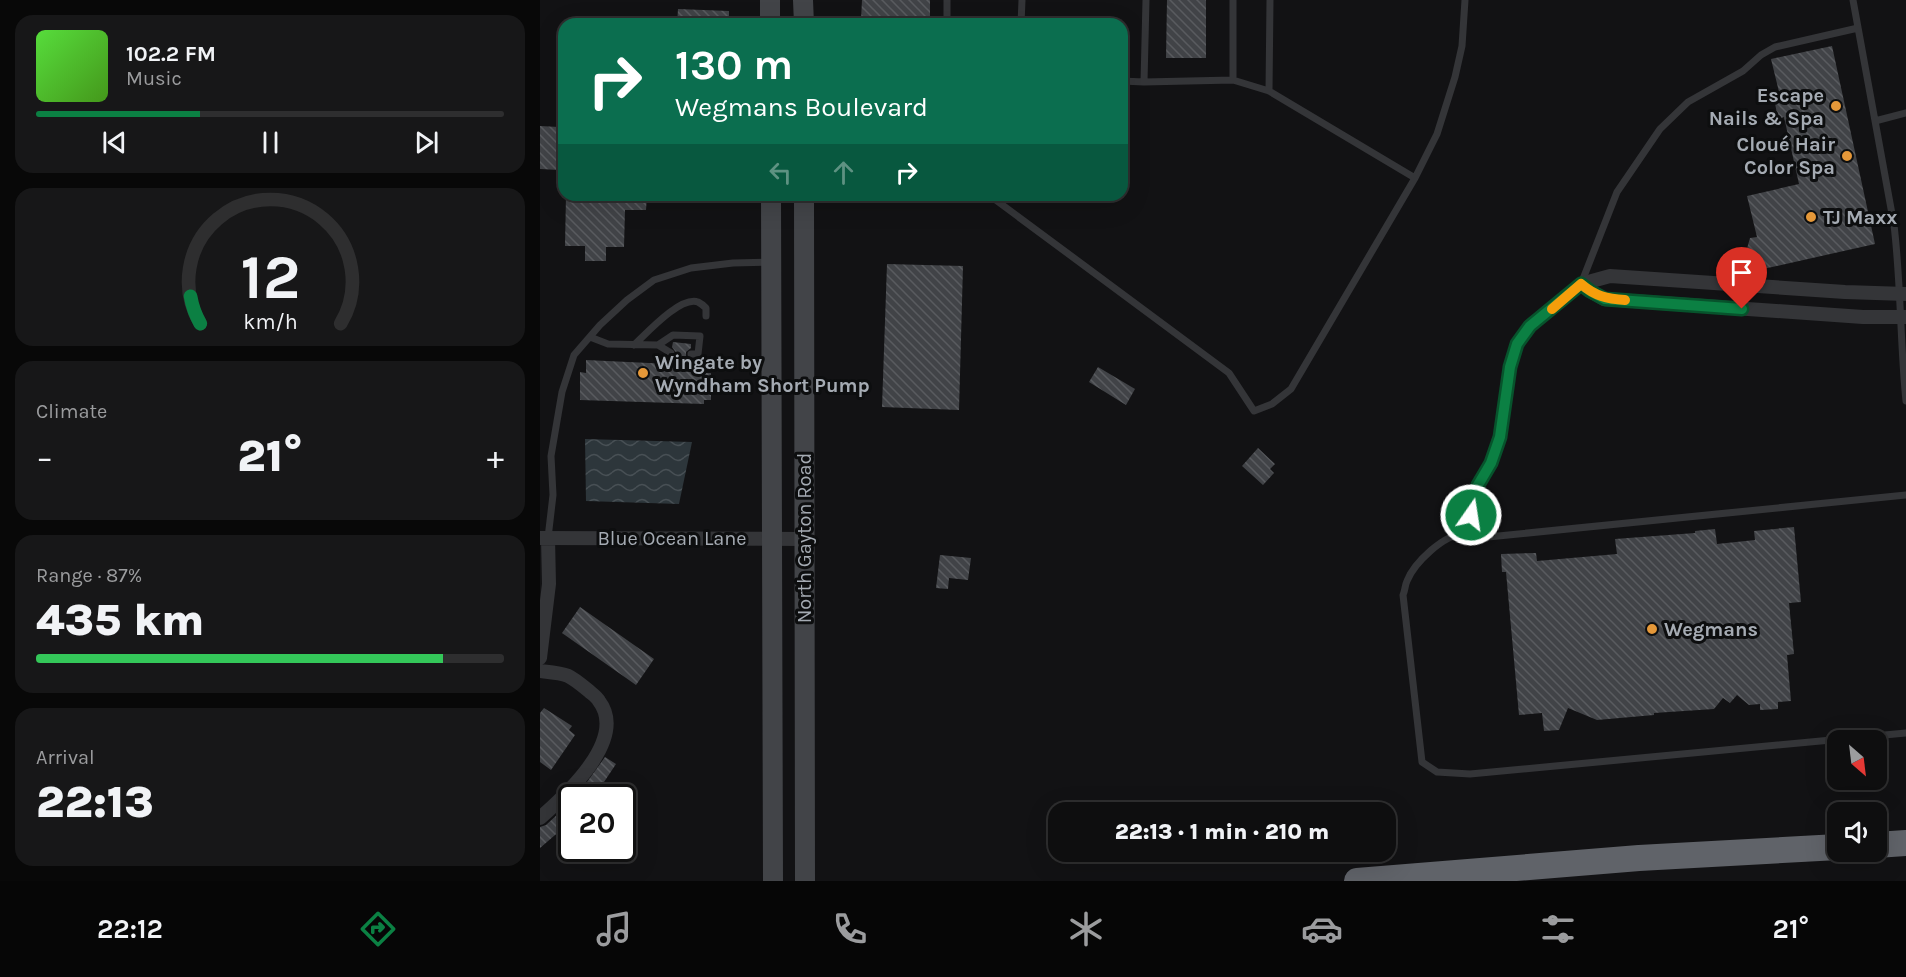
<!DOCTYPE html>
<meta charset="utf-8">
<style>
body{margin:0;font-family:Karla,sans-serif;background:#171718;color:#f1f3f6;height:100vh;display:flex;flex-direction:column;font-size:22px;white-space:nowrap}
*{box-sizing:border-box;margin:0}
p{font-size:20px;color:#9b9c9e}
.icon{flex:none;width:33px;height:33px;fill:none;stroke:currentColor;stroke-width:2;stroke-linecap:round;stroke-linejoin:round}
.map{position:relative;flex:1;overflow:hidden}
.panel{display:flex;flex-direction:column;gap:15px;padding:15px;background:#080808;width:540px}
.panel>*{flex:none}
.hud{position:absolute;left:18px;top:18px;width:570px;height:183px;border-radius:18px;box-shadow:0 6px 24px #0002,0 0 0 2px #2e2e2f;background:#0b6e4f;color:#fff;overflow:hidden}
.needle{width:39px;rotate:152deg}
.tools{position:absolute;left:1287px;top:730px;display:grid;gap:12px}
.tools a{display:grid;place-items:center;width:60px;height:60px;border-radius:12px;background:#0e0e0f;box-shadow:0 6px 24px #0002,0 0 0 2px #2e2e2f;font-size:30px}
.speed{position:absolute;left:18px;top:784px;display:flex;gap:12px;font-size:30px;font-weight:700;text-align:center}
.speed>*{display:grid;place-content:center;width:78px;height:78px;border-radius:50%;background:#0e0e0f;box-shadow:0 6px 24px #0002,0 0 0 2px #2e2e2f;line-height:1}
.speed .limit{border:3px solid #111;border-radius:9px;background:#fff;color:#111}
.pin{position:absolute;display:grid;place-items:center;width:51px;height:51px;color:#fff;margin:-62px -26px;border-radius:50% 50% 50% 0;rotate:-45deg;box-shadow:0 0 6px #0007}
.pin .icon{rotate:45deg}
.me{position:absolute;width:66px;margin:-33px;rotate:13deg;stroke-linejoin:round;filter:drop-shadow(0 0 4px #0008)}
.turn{display:flex;align-items:center;gap:21px;height:126px;padding:0 18px;font-size:27px}
.turn .icon{width:78px;height:78px;stroke-width:2.5}
.turn b{display:block;font-size:42px;line-height:51px}
.lanes{display:flex;align-items:center;height:57px;padding:0 18px;background:#0003;justify-content:center;gap:30px;direction:ltr}
.lanes .off{opacity:.35}
.big{font-size:45px;font-weight:800;line-height:1.1}
.panel .tile{flex:1;display:flex;flex-direction:column;justify-content:center;gap:9px;min-width:0;padding:0 21px;border-radius:18px;background:#171718}
.panel .dial{align-items:center;gap:0}
.dial svg{height:156px;overflow:visible;fill:none;stroke:#2e2e2f;stroke-width:7;stroke-linecap:round;text-anchor:middle}
.dial text{fill:#f1f3f6;stroke:none}
.song{display:flex;align-items:center;gap:18px}
.cover{width:72px;height:72px;border-radius:9px;background:linear-gradient(135deg,hsl(110 70% 55%),hsl(100 70% 35%))}
.played{height:6px;border-radius:3px;background:linear-gradient(90deg,#0b8043 35%,#2e2e2f 35%)}
.keys{display:flex;justify-content:space-around;direction:ltr}
.heat{display:flex;justify-content:space-between;align-items:center;font-size:33px;direction:ltr}
.charge{height:9px;border-radius:4px;background:linear-gradient(90deg,#34c759 87%,#2e2e2f 0)}
.trip{position:absolute;left:508px;top:802px;width:348px;height:60px;border-radius:18px;background:#0e0e0f;box-shadow:0 6px 24px #0002,0 0 0 2px #2e2e2f;font-weight:800;line-height:60px;text-align:center}
.dock{display:flex;height:96px;justify-content:space-around;align-items:center;background:#060606;color:#9b9c9e}
.dock .icon{width:42px;height:42px}
.dock .current{color:#0b8043}
.dock b{font-size:27px;color:#f1f3f6}
main{display:flex;flex:1;min-height:0}
.map>svg:first-child{display:block}
</style>
<main>
<section class="panel">
<div class="tile">
<div class="song"><i class="cover"></i><div><b>102.2 FM</b><p>Music</p></div></div>
<div class="played"></div>
<div class="keys"><svg class="icon" aria-label="previous" viewBox="0 0 24 24"><path d="M18 5L8 12l10 7zM5 5v14"/></svg><svg class="icon" aria-label="pause" viewBox="0 0 24 24"><path d="M8 5v14M16 5v14"/></svg><svg class="icon" aria-label="next" viewBox="0 0 24 24"><path d="M6 5l10 7-10 7zM19 5v14"/></svg></div>
</div>
<div class="tile dial"><svg viewBox="0 0 100 80">
<path d="M14 69A42 42 0 1 1 86 69"/>
<path d="M14 69A42 42 0 0 1 9 55" stroke="#0b8043"/>
<text x="50" y="56" font-size="32" font-weight="700">12</text>
<text x="50" y="72" font-size="11">km/h</text>
</svg></div>
<div class="tile"><p>Climate</p>
<div class="heat"><a>−</a><b class="big">21°</b><a>+</a></div>
</div>
<div class="tile"><p>Range · 87%</p><b class="big">435 km</b><div class="charge"></div></div>
<div class="tile"><p>Arrival</p><b class="big">22:13</b></div>
</section>
<div class="map">
<svg width="1366" height="881" viewBox="0 0 1366 881">
<defs>
<pattern id="water-waves" width="16" height="10" patternUnits="userSpaceOnUse" patternTransform="scale(1.5)"><rect width="16" height="10" fill="#2d363b"/><path d="M0 5q4-4 8 0t8 0" fill="none" stroke="#485055"/></pattern>
<pattern id="building-back-hatch" width="6" height="6" patternUnits="userSpaceOnUse" patternTransform="scale(1.5)"><rect width="6" height="6" fill="#414347"/><path d="M-1 5l2 2M0 0l6 6M5-1l2 2" fill="none" stroke="#595b5f"/></pattern>
</defs>
<rect width="100%" height="100%" fill="#121214"/>
<!-- water -->
<path fill="url(#water-waves)" d="M 45,439 L 152,442 L 139,504 L 46,501 Z"/>
<!-- building -->
<path fill="url(#building-back-hatch)" d="M 322,0 L 390,0 L 390,20 L 321,20 Z
M 627,0 L 666,0 L 666,58 L 626,58 Z
M 138,9 L 189,11 L 189,24 L 137,24 Z
M 1292,46 L 1335,244 L 1223,269 L 1221,257 L 1206,252 L 1210,238 L 1217,237 L 1207,196 L 1259,184 L 1244,117 L 1238,119 L 1234,98 L 1240,96 L 1231,59 Z
M 0,126 L 19,127 L 19,170 L 0,169 Z
M 26,195 L 107,195 L 106,210 L 85,210 L 84,247 L 66,247 L 66,261 L 45,261 L 45,246 L 25,246 Z
M 347,264 L 423,266 L 419,410 L 342,407 Z
M 133,342 L 151,344 L 151,348 L 146,352 L 146,357 L 151,360 L 151,363 L 163,365 L 163,373 L 171,373 L 171,400 L 164,400 L 164,404 L 40,400 L 40,372 L 46,373 L 46,360 L 130,364 L 131,359 L 137,354 L 132,347 Z
M 558,367 L 595,389 L 586,405 L 549,382 Z
M 718,448 L 735,464 L 730,469 L 734,473 L 723,485 L 702,466 Z
M 1254,527 L 1261,602 L 1249,603 L 1254,654 L 1247,655 L 1251,701 L 1238,702 L 1238,709 L 1220,710 L 1220,704 L 1209,705 L 1197,695 L 1190,703 L 1183,698 L 1174,709 L 1114,713 L 1114,715 L 1057,720 L 1028,708 L 1019,730 L 1004,731 L 1002,713 L 979,715 L 966,572 L 962,572 L 961,554 L 996,553 L 997,561 L 1077,554 L 1075,539 L 1155,533 L 1155,531 L 1175,529 L 1177,544 L 1215,540 L 1214,531 Z
M 400,555 L 431,558 L 428,580 L 409,578 L 408,589 L 396,588 Z
M 40,607 L 114,659 L 96,685 L 22,633 Z
M 4,708 L 32,726 L 29,730 L 35,735 L 11,770 L 0,762 L 0,713 Z
M 65,757 L 76,764 L 54,797 L 42,789 Z
M 19,813 L 29,823 L 0,848 L 0,827 L 6,825 Z"/>
<g fill="none" stroke-linecap="round" stroke-linejoin="round">
<!-- lane -->
<path stroke="#343538" stroke-width="7" d="M 1313,0 L 1354,225 C 1361,283 1360,342 1366,401
M 407,24 L 407,0
M 481,24 L 482,0
M 693,80 L 693,0
M 582,81 L 604,82 L 606,0
M 604,82 L 693,80 L 729,91 L 875,178
M 729,91 L 730,0
M 1335,121 L 1366,113
M 449,195 L 689,373 L 714,411 L 732,404 L 751,389 L 875,178 L 897,134 L 915,77 L 922,46 L 925,0
M 50,337 L 68,344 L 118,345
M 94,345 C 107,333 140,296 158,302 C 160,303 164,306 166,308 L 166,316
M 131,353 L 118,345 L 133,335 L 160,336 L 158,354 L 151,354
M 1366,495 L 948,537 C 940,536 932,534 924,534 C 904,534 874,563 867,581 C 865,585 865,591 863,595 L 882,762 L 897,772 L 930,774 L 1366,733
M 933,535 L 931,515 L 934,498 L 938,485 L 956,452 L 960,437 L 970,367 L 977,344 L 990,326 L 1041,284 L 1077,192 L 1120,129 L 1148,102 L 1203,71 L 1221,55 L 1235,47 L 1318,28
M 8,538 L 13,495 L 11,456 L 22,392 L 34,355 L 60,325 L 87,300 L 114,280 L 151,268 L 193,263 L 230,262"/>
<!-- street -->
<path stroke="#343538" stroke-width="14" d="M 1041,284 L 1050,291 L 1064,299 L 1323,317 L 1366,317
M 1041,284 L 1070,276 L 1305,292 L 1366,294
M 0,538 L 263,539
M 0,658 L 9,584 L 8,538
M 0,671 C 28,674 27,673 49,691 C 52,694 57,697 59,701 C 88,739 26,795 0,818"/>
<!-- secondary -->
<path stroke="#424448" stroke-width="20" d="M 230,0 L 230,24
M 263,0 L 264,24
M 231,195 L 233,881
M 264,195 L 265,881"/>
<!-- highway -->
<path stroke="#606369" stroke-width="26" d="M 1336,845 L 1366,843
M 817,881 L 1099,858 L 1298,847"/>
</g>
<g fill="none" stroke-linecap="round" stroke-linejoin="round">
<defs>
<path id="route" d="M 931,515 L 938,485 L 951,463 L 960,437 L 970,367 L 977,344 L 990,326 L 1041,284 L 1050,291 L 1065,299 L 1202,309"/>
</defs>
<!-- route casing -->
<use href="#route" stroke="#07532c" stroke-width="15"/>
<!-- route -->
<use href="#route" stroke="#0b8043" stroke-width="10"/>
<!-- slow -->
<path stroke="#f59e0b" stroke-width="10" d="M 1012,309 L 1041,284 C 1055,296 1067,299 1085,300"/>
</g>
<!-- markers -->
<g fill="#e59839" stroke="#0d0e0f" stroke-width="2">
<circle cx="1296" cy="106" r="6"/>
<circle cx="1307" cy="156" r="6"/>
<circle cx="1271" cy="217" r="6"/>
<circle cx="103" cy="373" r="6"/>
<circle cx="1112" cy="629" r="6"/>
</g>
<g text-anchor="middle" dominant-baseline="central" stroke-width="6" stroke-linejoin="round" paint-order="stroke">
<!-- poi labels -->
<g font-size="20" font-weight="bold" fill="#a5abb3" stroke="#0d0e0f" text-anchor="start">
<text x="1284" y="95" text-anchor="end">Escape<tspan x="1284" dy="23">Nails &amp; Spa</tspan></text>
<text x="1295" y="144" text-anchor="end">Cloué Hair<tspan x="1295" dy="23">Color Spa</tspan></text>
<text x="1283" y="217">TJ Maxx</text>
<text x="115" y="362">Wingate by<tspan x="115" dy="23">Wyndham Short Pump</tspan></text>
<text x="1124" y="629">Wegmans</text>
</g>
<!-- street labels -->
<g font-size="20" fill="#a5abb3" stroke="#0d0e0f">
<text x="132" y="538">Blue Ocean Lane</text>
<text transform="translate(264 538) rotate(-90)">North Gayton Road</text>
</g>
</g>
</svg>
<div class="tools">
<a><svg class="needle" viewBox="-14 -14 28 28"><path d="M0-13l5 13h-10z" fill="#e53935"/><path d="M0 13l5-13h-10z" fill="#9b9c9e"/></svg></a>
<a><svg class="icon" aria-label="sound" viewBox="0 0 24 24"><path d="M4 9h4l5-4v14l-5-4H4zM17 9q2 3 0 6"/></svg></a>
</div>
<div class="speed"><div class="limit">20</div></div>
<div class="pin" style="left:1202px;top:309px;background:#d93025"><svg class="icon" aria-label="arrive" viewBox="0 0 24 24"><path d="M6 21V4h12l-3 4 3 4H6"/></svg></div>
<svg class="me" style="left:931px;top:515px" viewBox="-20 -20 40 40"><circle r="17" fill="#0b8043" stroke="#fff" stroke-width="3"/><path d="M0-11L8 9 0 5-8 9z" fill="#fff"/></svg>
<div class="trip">22:13 · 1 min · 210 m</div>
<div class="hud">
<div class="turn"><svg class="icon" aria-label="right" viewBox="0 0 24 24"><path d="M7 20v-9h11M14 6l5 5-5 5"/></svg><div><b>130 m</b>Wegmans Boulevard</div></div>
<div class="lanes"><svg class="icon off" aria-label="left" viewBox="0 0 24 24"><path d="M17 20v-9H6M10 6l-5 5 5 5"/></svg><svg class="icon off" aria-label="ahead" viewBox="0 0 24 24"><path d="M12 20V5M6 11l6-6 6 6"/></svg><svg class="icon" aria-label="right" viewBox="0 0 24 24"><path d="M7 20v-9h11M14 6l5 5-5 5"/></svg></div>
</div>
</div>
</main>
<nav class="dock">
<b>22:12</b>
<svg class="icon current" aria-label="directions" viewBox="0 0 24 24"><path d="M12 3l9 9-9 9-9-9zM9 14v-3h6M13 9l2 2-2 2"/></svg>
<svg class="icon" aria-label="music" viewBox="0 0 24 24"><path d="M9 18V5l10-2v13"/><circle cx="6" cy="18" r="3"/><circle cx="16" cy="16" r="3"/></svg>
<svg class="icon" aria-label="phone" viewBox="0 0 24 24"><path d="M5 4h4l2 5-3 2q2 4 5 5l2-3 5 2v4C11 20 4 13 5 4z"/></svg>
<svg class="icon" aria-label="climate" viewBox="0 0 24 24"><path d="M12 3v18M4 7l16 10M4 17L20 7"/></svg>
<svg class="icon" aria-label="car" viewBox="0 0 24 24"><path d="M5 17H2v-5l4-1 3-4h7l3 4 3 1v5h-3M9 17h6M6 11h13"/><circle cx="7" cy="17" r="2"/><circle cx="17" cy="17" r="2"/></svg>
<svg class="icon" aria-label="filters" viewBox="0 0 24 24"><path d="M4 7h16M4 17h16"/><circle cx="9" cy="7" r="2"/><circle cx="15" cy="17" r="2"/></svg>
<b>21°</b>
</nav>
